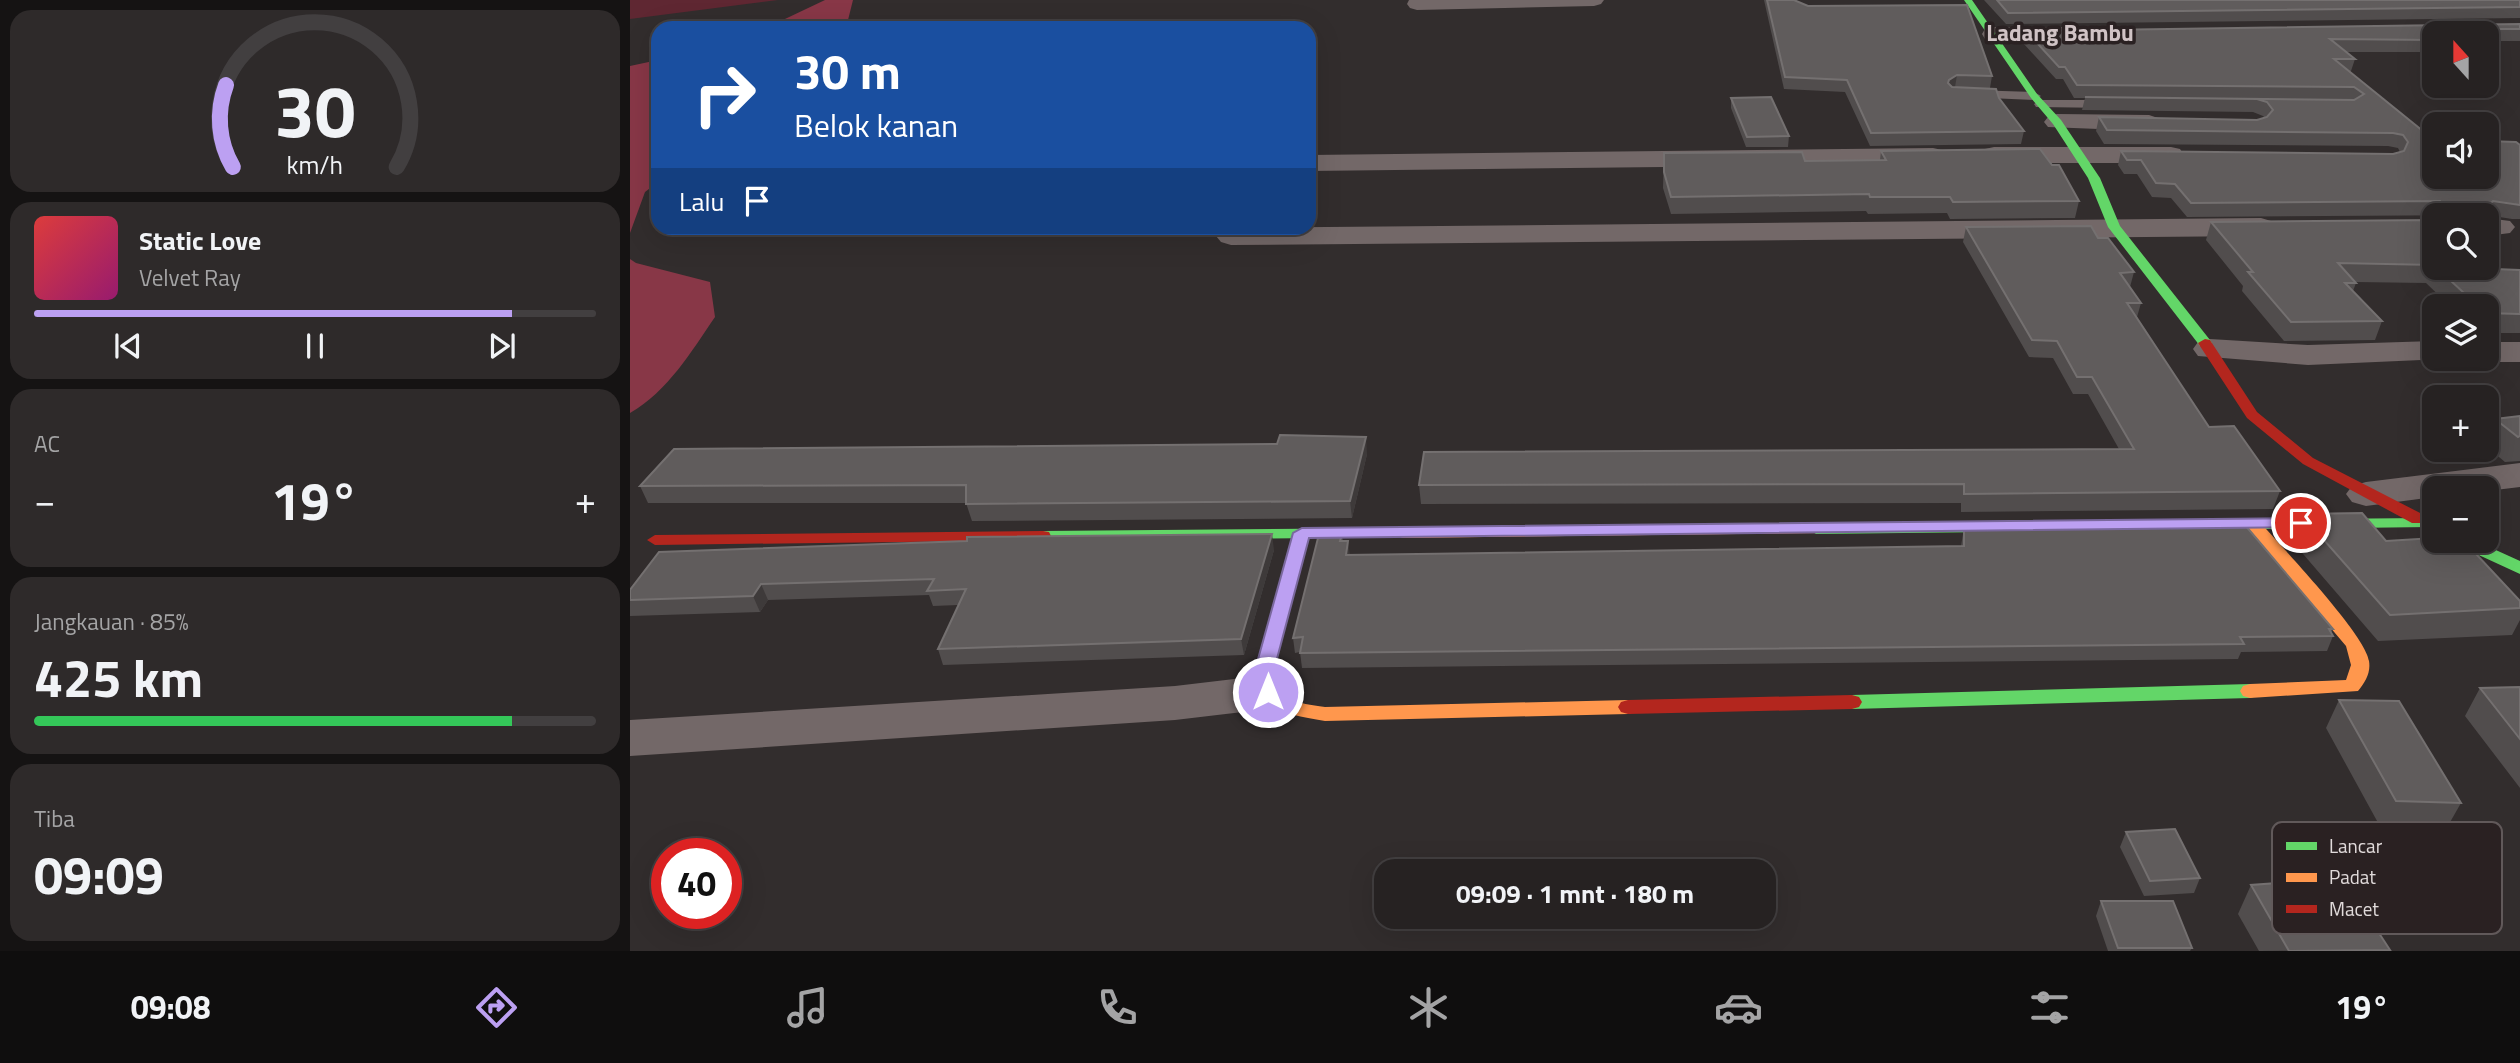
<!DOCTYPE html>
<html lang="id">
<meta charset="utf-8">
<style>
body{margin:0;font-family:"Titillium Web",sans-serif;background:#2e2a2a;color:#f1f3f6;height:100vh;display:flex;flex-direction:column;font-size:26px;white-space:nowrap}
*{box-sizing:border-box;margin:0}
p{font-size:23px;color:#a4a4a5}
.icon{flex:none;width:38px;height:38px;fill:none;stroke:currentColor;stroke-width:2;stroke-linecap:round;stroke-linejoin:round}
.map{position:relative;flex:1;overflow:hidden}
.details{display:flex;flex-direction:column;gap:10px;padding:10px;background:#151313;width:630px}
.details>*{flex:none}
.hud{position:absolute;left:21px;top:21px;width:665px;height:214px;border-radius:21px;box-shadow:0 7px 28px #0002,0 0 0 2px #423f40;background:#1a4fa0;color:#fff;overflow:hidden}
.needle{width:46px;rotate:339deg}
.buttons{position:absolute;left:1792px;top:21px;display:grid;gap:14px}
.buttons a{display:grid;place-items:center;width:77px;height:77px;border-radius:14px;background:#262222;box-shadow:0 7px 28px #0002,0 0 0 2px #423f40;font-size:35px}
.speed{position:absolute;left:21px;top:838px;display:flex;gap:14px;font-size:35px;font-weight:700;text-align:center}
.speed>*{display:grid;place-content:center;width:91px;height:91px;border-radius:50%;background:#262222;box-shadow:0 7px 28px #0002,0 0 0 2px #423f40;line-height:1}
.speed .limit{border:10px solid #d22;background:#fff;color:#111}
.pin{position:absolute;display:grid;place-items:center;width:60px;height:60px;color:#fff;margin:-30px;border:4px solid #fff;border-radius:50%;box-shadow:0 2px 7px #0007}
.me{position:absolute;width:77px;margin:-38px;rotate:0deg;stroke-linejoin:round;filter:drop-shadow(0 0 5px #0008)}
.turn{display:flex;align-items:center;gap:24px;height:147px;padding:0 28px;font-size:32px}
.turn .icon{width:91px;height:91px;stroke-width:2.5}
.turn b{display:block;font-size:49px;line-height:60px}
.then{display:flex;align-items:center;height:66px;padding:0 28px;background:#0003;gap:14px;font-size:26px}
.big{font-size:52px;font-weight:700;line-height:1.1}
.details .widget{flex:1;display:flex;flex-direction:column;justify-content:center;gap:10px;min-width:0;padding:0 24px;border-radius:21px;background:#2e2a2a}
.details .dial{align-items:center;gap:0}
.dial svg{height:182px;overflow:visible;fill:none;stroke:#423f40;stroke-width:7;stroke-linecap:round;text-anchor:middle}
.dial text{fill:#f1f3f6;stroke:none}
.song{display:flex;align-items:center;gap:21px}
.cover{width:84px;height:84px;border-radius:10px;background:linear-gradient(135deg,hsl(0 70% 55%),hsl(320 70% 35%))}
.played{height:7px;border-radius:4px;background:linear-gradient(90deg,#bca0f2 85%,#423f40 85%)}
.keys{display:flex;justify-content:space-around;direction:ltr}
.heat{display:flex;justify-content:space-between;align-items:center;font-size:38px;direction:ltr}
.charge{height:10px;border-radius:5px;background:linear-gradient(90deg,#34c759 85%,#423f40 0)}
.trip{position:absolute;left:744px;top:859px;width:402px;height:70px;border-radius:21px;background:#262222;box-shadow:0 7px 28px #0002,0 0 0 2px #423f40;font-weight:700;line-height:70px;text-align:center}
.dock{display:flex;height:112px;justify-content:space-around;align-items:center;background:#0f0e0e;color:#a4a4a5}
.dock .icon{width:49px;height:49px}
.dock .selected{color:#bca0f2}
.dock b{font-size:32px;color:#f1f3f6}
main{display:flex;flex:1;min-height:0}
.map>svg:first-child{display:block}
</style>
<main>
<section class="details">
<div class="widget dial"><svg viewBox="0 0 100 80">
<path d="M14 69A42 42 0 1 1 86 69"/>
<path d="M14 69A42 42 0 0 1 11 33" stroke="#bca0f2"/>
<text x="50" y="56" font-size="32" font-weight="700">30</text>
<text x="50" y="72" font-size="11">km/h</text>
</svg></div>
<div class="widget">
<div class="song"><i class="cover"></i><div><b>Static Love</b><p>Velvet Ray</p></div></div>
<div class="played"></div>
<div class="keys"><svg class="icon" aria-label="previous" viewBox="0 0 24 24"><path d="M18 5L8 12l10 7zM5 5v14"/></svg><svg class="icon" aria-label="pause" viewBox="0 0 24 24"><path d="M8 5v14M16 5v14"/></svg><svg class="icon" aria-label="next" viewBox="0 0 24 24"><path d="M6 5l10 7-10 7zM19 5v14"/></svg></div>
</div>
<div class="widget"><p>AC</p>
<div class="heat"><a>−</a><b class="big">19°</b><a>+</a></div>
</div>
<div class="widget"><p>Jangkauan · 85%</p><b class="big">425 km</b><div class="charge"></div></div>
<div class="widget"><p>Tiba</p><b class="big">09:09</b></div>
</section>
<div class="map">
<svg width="1890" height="951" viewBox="0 0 1890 951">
<rect width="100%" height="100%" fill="#322d2d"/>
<!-- green -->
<path fill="#5f2732" d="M 0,0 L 148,0 L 0,19 Z"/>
<!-- water -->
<path fill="#883747" d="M 195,0 L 223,0 L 216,28 L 136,28 Z
M 28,60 L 28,182 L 15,192 L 0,233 L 0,66 Z
M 0,259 L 6,263 L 80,282 L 85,317 C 61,352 38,391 0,413 Z"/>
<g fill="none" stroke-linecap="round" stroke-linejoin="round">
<!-- lane -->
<path fill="#736868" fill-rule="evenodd" d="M 1341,90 L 1404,92 L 1411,96 L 1404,100 L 1336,97 L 1334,94 Z
M 1411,100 L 1482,100 L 1489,104 L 1482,108 L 1406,107 L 1404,104 Z"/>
<!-- street -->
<path fill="#736868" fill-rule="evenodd" d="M 779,0 L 974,0 L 971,4 L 964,6 L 787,10 L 780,8 L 777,4 Z
M 1363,27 L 1448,27 L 1456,28 L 1459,33 L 1456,38 L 1448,39 L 1355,39 L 1352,34 L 1355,29 Z
M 1427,114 L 1519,115 L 1528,118 L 1532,123 L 1528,128 L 1519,131 L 1418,127 L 1414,122 L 1418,117 Z
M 1364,147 L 1541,147 L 1550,149 L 1554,155 L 1550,161 L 1541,163 L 1364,163 L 1355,161 L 1351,155 L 1355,149 Z
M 1303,148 L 1312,150 L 1316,156 L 1312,162 L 1303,164 L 679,171 L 679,155 Z
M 1631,218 L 1641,221 L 1646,227 L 1641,233 L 1631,236 L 601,245 L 591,242 L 586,236 L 591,230 L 600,228 Z
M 1857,218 L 1880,221 L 1885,227 L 1880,233 L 1857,236 Z
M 1580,339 L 1678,345 L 1804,341 L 1804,359 L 1814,359 L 1678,365 L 1568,356 L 1563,349 L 1568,342 Z
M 1857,342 L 1890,342 L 1890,362 L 1857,362 L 1845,359 L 1857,359 Z
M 1890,463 L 1890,487 L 1857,491 L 1857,488 L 1804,488 L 1804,497 L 1736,506 L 1722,502 L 1716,494 L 1722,486 L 1736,482 Z
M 638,675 L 655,680 L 661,692 L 655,704 L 638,709 L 545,720 L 0,756 L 0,720 L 545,686 Z"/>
<!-- fast -->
<path fill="#63d668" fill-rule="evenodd" d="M 1334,0 L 1342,0 L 1407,94 L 1431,120 L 1470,178 L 1490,226 L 1580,340 L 1582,343 L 1580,346 L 1570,346 L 1478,227 L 1458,178 L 1423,124 L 1401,98 Z
M 1795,518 L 1801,519 L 1803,523 L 1801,527 L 1186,534 L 1178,529 L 1186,524 Z
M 772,528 L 780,533 L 778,537 L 413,541 L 405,536 L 413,531 Z
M 1825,541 L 1846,541 L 1890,561 L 1890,574 L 1827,545 Z
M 1620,684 L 1627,686 L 1630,691 L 1627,696 L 1620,698 L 1222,709 L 1215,707 L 1212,702 L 1215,697 L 1222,695 Z"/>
<!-- slow -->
<path fill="#ff974d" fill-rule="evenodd" d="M 1622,519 L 1628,520 C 1650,545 1736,635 1739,661 C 1741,673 1735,682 1728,691 L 1620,698 L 1613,696 L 1610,691 L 1613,686 L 1620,684 L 1716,680 L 1721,665 L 1716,646 L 1616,528 L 1614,524 L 1616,520 Z
M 1186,524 L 1192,525 L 1194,529 L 1192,533 L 772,538 L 764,533 L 772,528 Z
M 672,528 L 680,533 L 644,670 C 650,702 666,703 695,707 L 998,700 L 1005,702 L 1008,707 L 1005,712 L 998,714 L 695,721 C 658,715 632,712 626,670 L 664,533 Z"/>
<!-- jam -->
<path fill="#b3261e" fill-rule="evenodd" d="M 1575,339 L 1580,340 L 1627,412 L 1683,458 L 1794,515 L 1796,519 L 1794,523 L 1782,523 L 1673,464 L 1617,418 L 1568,343 Z
M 413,531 L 419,532 L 421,536 L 419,540 L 25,545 L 17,540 L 25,535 Z
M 1222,695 L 1229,697 L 1232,702 L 1229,707 L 1222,709 L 998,714 L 991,712 L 988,707 L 991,702 L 998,700 Z"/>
</g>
<!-- wall -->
<path fill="#514d4d" d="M 1134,0 L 1164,0 L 1362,76 L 1360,88 L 1369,98 L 1394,131 L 1391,144 L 1240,146 L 1215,92 L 1154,89 Z
M 1354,0 L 1890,0 L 1890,18 L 1376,24 Z
M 1890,24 L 1890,41 L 1857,41 L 1857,33 L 1804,33 L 1804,52 L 1716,52 L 1725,59 L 1721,71 L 1719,71 L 1804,140 L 1890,145 L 1890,219 L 1882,219 L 1857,215 L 1557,217 L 1541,198 L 1522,197 L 1507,174 L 1494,174 L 1488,165 L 1491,151 L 1763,154 L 1770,152 L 1768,148 L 1758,146 L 1474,144 L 1466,131 L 1469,117 L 1627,120 L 1635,118 L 1633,116 L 1623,112 L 1452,110 L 1455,98 L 1444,98 L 1433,79 L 1426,79 L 1393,43 L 1396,31 Z
M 1101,98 L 1159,136 L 1158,147 L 1116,147 L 1101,108 Z
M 1251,151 L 1449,201 L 1445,218 L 1320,219 L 1317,213 L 1238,214 L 1236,211 L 1041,214 L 1033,188 L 1034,153 L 1175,161 L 1250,160 Z
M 1804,220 L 1804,268 L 1857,268 L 1865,269 L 1890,270 L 1890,333 L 1857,333 L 1857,306 L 1820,306 L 1796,283 L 1726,282 L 1726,283 L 1723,291 L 1752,321 L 1745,340 L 1654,341 L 1612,291 L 1613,286 L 1576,240 L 1581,222 Z
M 1336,227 L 1504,272 L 1500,287 L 1511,303 L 1507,317 L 1579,427 L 1650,491 L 1643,509 L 1331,512 L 1331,503 L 791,504 L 789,485 L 1489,449 L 1458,394 L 1443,394 L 1423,358 L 1399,357 L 1333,242 Z
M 1890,416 L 1890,461 L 1875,462 L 1857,447 L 1857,436 L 1865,419 Z
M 737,454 L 722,518 L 342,521 L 336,503 L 18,503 L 10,486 Z
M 1671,514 L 1756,541 L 1890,601 L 1890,620 L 1882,635 L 1748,641 L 1661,540 Z
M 1334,528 L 1703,629 L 1701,633 L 1703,636 L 1697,651 L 1611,652 L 1608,659 L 672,668 L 670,652 L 665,653 L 663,638 L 712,534 L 713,541 L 720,555 L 1331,546 Z
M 644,550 L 614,655 L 313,665 L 308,649 L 328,605 L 303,606 L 299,595 L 138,600 L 130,612 L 0,616 L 0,590 Z
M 1890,687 L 1890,788 L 1835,716 L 1850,688 Z
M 1709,700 L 1831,803 L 1815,831 L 1752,830 L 1696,728 Z
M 1496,832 L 1570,878 L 1564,893 L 1514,896 L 1490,847 Z
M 1621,885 L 1760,950 L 1629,951 L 1608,914 Z
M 1471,901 L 1562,948 L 1560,951 L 1478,951 L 1466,916 Z"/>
<!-- shaded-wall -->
<path fill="#3e3a3a" d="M 1327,75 L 1325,87 L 1316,95 L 1319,80 Z
M 1863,201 L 1857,216 L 1856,215 L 1860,204 Z
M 736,437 L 737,454 L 722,518 L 720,501 Z
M 642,534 L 644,550 L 614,655 L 611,639 Z
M 718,541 L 720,556 L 716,555 Z
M 131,584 L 138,600 L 130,612 L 123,596 Z"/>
<!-- building -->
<path fill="#605c5c" stroke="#747070" stroke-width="2" d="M 1137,0 L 1164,0 L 1178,6 L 1337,5 L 1362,76 L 1327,75 L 1319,80 L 1318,83 L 1322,87 L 1366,89 L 1369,98 L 1394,131 L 1241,133 L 1217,80 L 1155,77 Z
M 1367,0 L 1890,0 L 1890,7 L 1378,13 Z
M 1890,24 L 1890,29 L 1826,29 L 1830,31 L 1813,32 L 1816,33 L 1804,33 L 1804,40 L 1700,39 L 1725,59 L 1704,59 L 1804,140 L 1804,177 L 1857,177 L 1857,141 L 1886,142 L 1890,145 L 1890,205 L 1863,201 L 1860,204 L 1849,204 L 1857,211 L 1812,210 L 1810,201 L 1561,203 L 1545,184 L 1526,183 L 1511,160 L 1497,160 L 1491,151 L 1763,154 L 1774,151 L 1778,142 L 1773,135 L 1763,133 L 1477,130 L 1469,117 L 1627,120 L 1637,117 L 1643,110 L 1637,102 L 1627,99 L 1455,97 L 1724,100 L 1734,94 L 1724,87 L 1447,85 L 1435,67 L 1429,67 L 1396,31 Z
M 1141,97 L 1159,136 L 1117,137 L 1101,98 Z
M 1410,149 L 1422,165 L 1429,165 L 1449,201 L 1323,202 L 1320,197 L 1240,197 L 1239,194 L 1041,197 L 1034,172 L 1034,153 L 1172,152 L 1175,161 L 1256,160 L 1251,151 Z
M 1804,220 L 1804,265 L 1708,263 L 1726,283 L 1715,283 L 1752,321 L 1661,322 L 1618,272 L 1623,272 L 1581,222 Z
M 1461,226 L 1468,238 L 1478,238 L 1504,272 L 1490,273 L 1511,303 L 1497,303 L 1579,427 L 1604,426 L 1650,491 L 1334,494 L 1334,484 L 789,485 L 794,452 L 1504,449 L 1462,377 L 1447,377 L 1427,341 L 1402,340 L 1336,227 Z
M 1857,262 L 1865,269 L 1890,270 L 1890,314 L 1857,313 L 1857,306 L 1848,306 L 1807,268 L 1857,268 Z
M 1890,416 L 1890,436 L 1888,437 L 1865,419 Z
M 650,435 L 736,437 L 720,501 L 336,504 L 336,485 L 10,486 L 44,449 L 647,444 Z
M 1732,513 L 1756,541 L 1804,538 L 1804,541 L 1834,541 L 1890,601 L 1890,608 L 1760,615 L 1671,514 Z
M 1615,525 L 1703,629 L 1699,629 L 1703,636 L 1610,637 L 1614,644 L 670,653 L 673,637 L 663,638 L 689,534 L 712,534 L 710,541 L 718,541 L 716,555 L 1334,546 L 1334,528 Z
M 642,534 L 611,639 L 308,649 L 336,589 L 297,591 L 304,579 L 131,584 L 123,596 L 0,600 L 0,590 L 29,552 L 337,541 L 337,537 Z
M 1890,687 L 1890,739 L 1850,688 Z
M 1709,700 L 1769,701 L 1831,803 L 1766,801 Z
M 1545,829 L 1570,878 L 1520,881 L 1496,832 Z
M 1713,878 L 1760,950 L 1659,951 L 1621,885 Z
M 1471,901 L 1543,901 L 1562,948 L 1488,948 Z"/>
<!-- route -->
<path fill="#bca0f2" stroke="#7a689d" stroke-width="2" d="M 1671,518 L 1679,523 L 1677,527 L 679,538 L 644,670 L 648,692 L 645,697 L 631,697 L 625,670 L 663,533 L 672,528 Z"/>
<g text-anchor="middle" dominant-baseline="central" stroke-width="7" stroke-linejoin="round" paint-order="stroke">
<!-- far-district labels -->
<g font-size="23" font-weight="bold" fill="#d0c3c5" stroke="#2a2122">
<text x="1430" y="32">Ladang Bambu</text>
</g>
</g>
<!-- legend -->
<rect x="1642" y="822" width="230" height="112" rx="10" fill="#2a2122" stroke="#61595a" stroke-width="2"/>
<rect x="1656" y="842" width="31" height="8" fill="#63d668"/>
<rect x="1656" y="873" width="31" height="9" fill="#ff974d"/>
<rect x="1656" y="905" width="31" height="8" fill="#b3261e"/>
<g font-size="19" fill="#e1dbdb">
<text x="1699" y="853">Lancar</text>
<text x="1699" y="884">Padat</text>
<text x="1699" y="916">Macet</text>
</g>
</svg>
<div class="buttons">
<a><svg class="needle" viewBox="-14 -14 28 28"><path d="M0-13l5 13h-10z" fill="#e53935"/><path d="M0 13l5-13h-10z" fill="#a4a4a5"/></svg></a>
<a><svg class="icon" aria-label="sound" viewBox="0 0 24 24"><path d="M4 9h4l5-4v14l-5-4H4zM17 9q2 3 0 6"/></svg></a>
<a><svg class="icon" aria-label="search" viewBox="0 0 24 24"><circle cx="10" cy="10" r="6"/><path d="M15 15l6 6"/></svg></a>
<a><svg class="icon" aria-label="layers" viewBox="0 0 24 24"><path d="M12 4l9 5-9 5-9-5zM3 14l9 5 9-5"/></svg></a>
<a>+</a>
<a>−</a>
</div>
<div class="speed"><div class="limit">40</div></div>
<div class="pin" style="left:1671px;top:523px;background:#d93025"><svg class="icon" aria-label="arrive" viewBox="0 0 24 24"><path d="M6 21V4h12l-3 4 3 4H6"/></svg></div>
<svg class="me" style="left:638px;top:692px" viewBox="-20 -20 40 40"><circle r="17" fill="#bca0f2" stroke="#fff" stroke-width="3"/><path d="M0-11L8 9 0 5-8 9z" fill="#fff"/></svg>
<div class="trip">09:09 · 1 mnt · 180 m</div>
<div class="hud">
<div class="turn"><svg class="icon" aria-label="right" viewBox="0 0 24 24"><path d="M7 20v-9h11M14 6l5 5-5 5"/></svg><div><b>30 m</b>Belok kanan</div></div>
<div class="then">Lalu<svg class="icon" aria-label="arrive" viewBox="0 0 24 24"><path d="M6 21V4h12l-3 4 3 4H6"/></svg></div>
</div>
</div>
</main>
<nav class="dock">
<b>09:08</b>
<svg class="icon selected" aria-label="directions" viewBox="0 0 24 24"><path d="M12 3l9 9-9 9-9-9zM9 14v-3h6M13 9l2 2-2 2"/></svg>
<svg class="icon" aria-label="music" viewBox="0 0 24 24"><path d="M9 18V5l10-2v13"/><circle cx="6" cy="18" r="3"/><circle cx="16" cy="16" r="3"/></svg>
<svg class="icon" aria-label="phone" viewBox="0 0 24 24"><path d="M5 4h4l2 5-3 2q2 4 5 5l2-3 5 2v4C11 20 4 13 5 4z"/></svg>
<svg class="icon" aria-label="climate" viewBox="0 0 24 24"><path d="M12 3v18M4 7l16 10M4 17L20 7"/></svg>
<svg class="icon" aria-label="car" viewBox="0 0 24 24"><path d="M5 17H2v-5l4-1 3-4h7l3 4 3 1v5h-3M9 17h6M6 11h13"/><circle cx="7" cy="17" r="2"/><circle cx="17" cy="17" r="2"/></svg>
<svg class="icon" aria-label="filters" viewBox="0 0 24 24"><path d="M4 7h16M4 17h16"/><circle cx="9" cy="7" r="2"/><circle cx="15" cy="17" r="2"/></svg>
<b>19°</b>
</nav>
